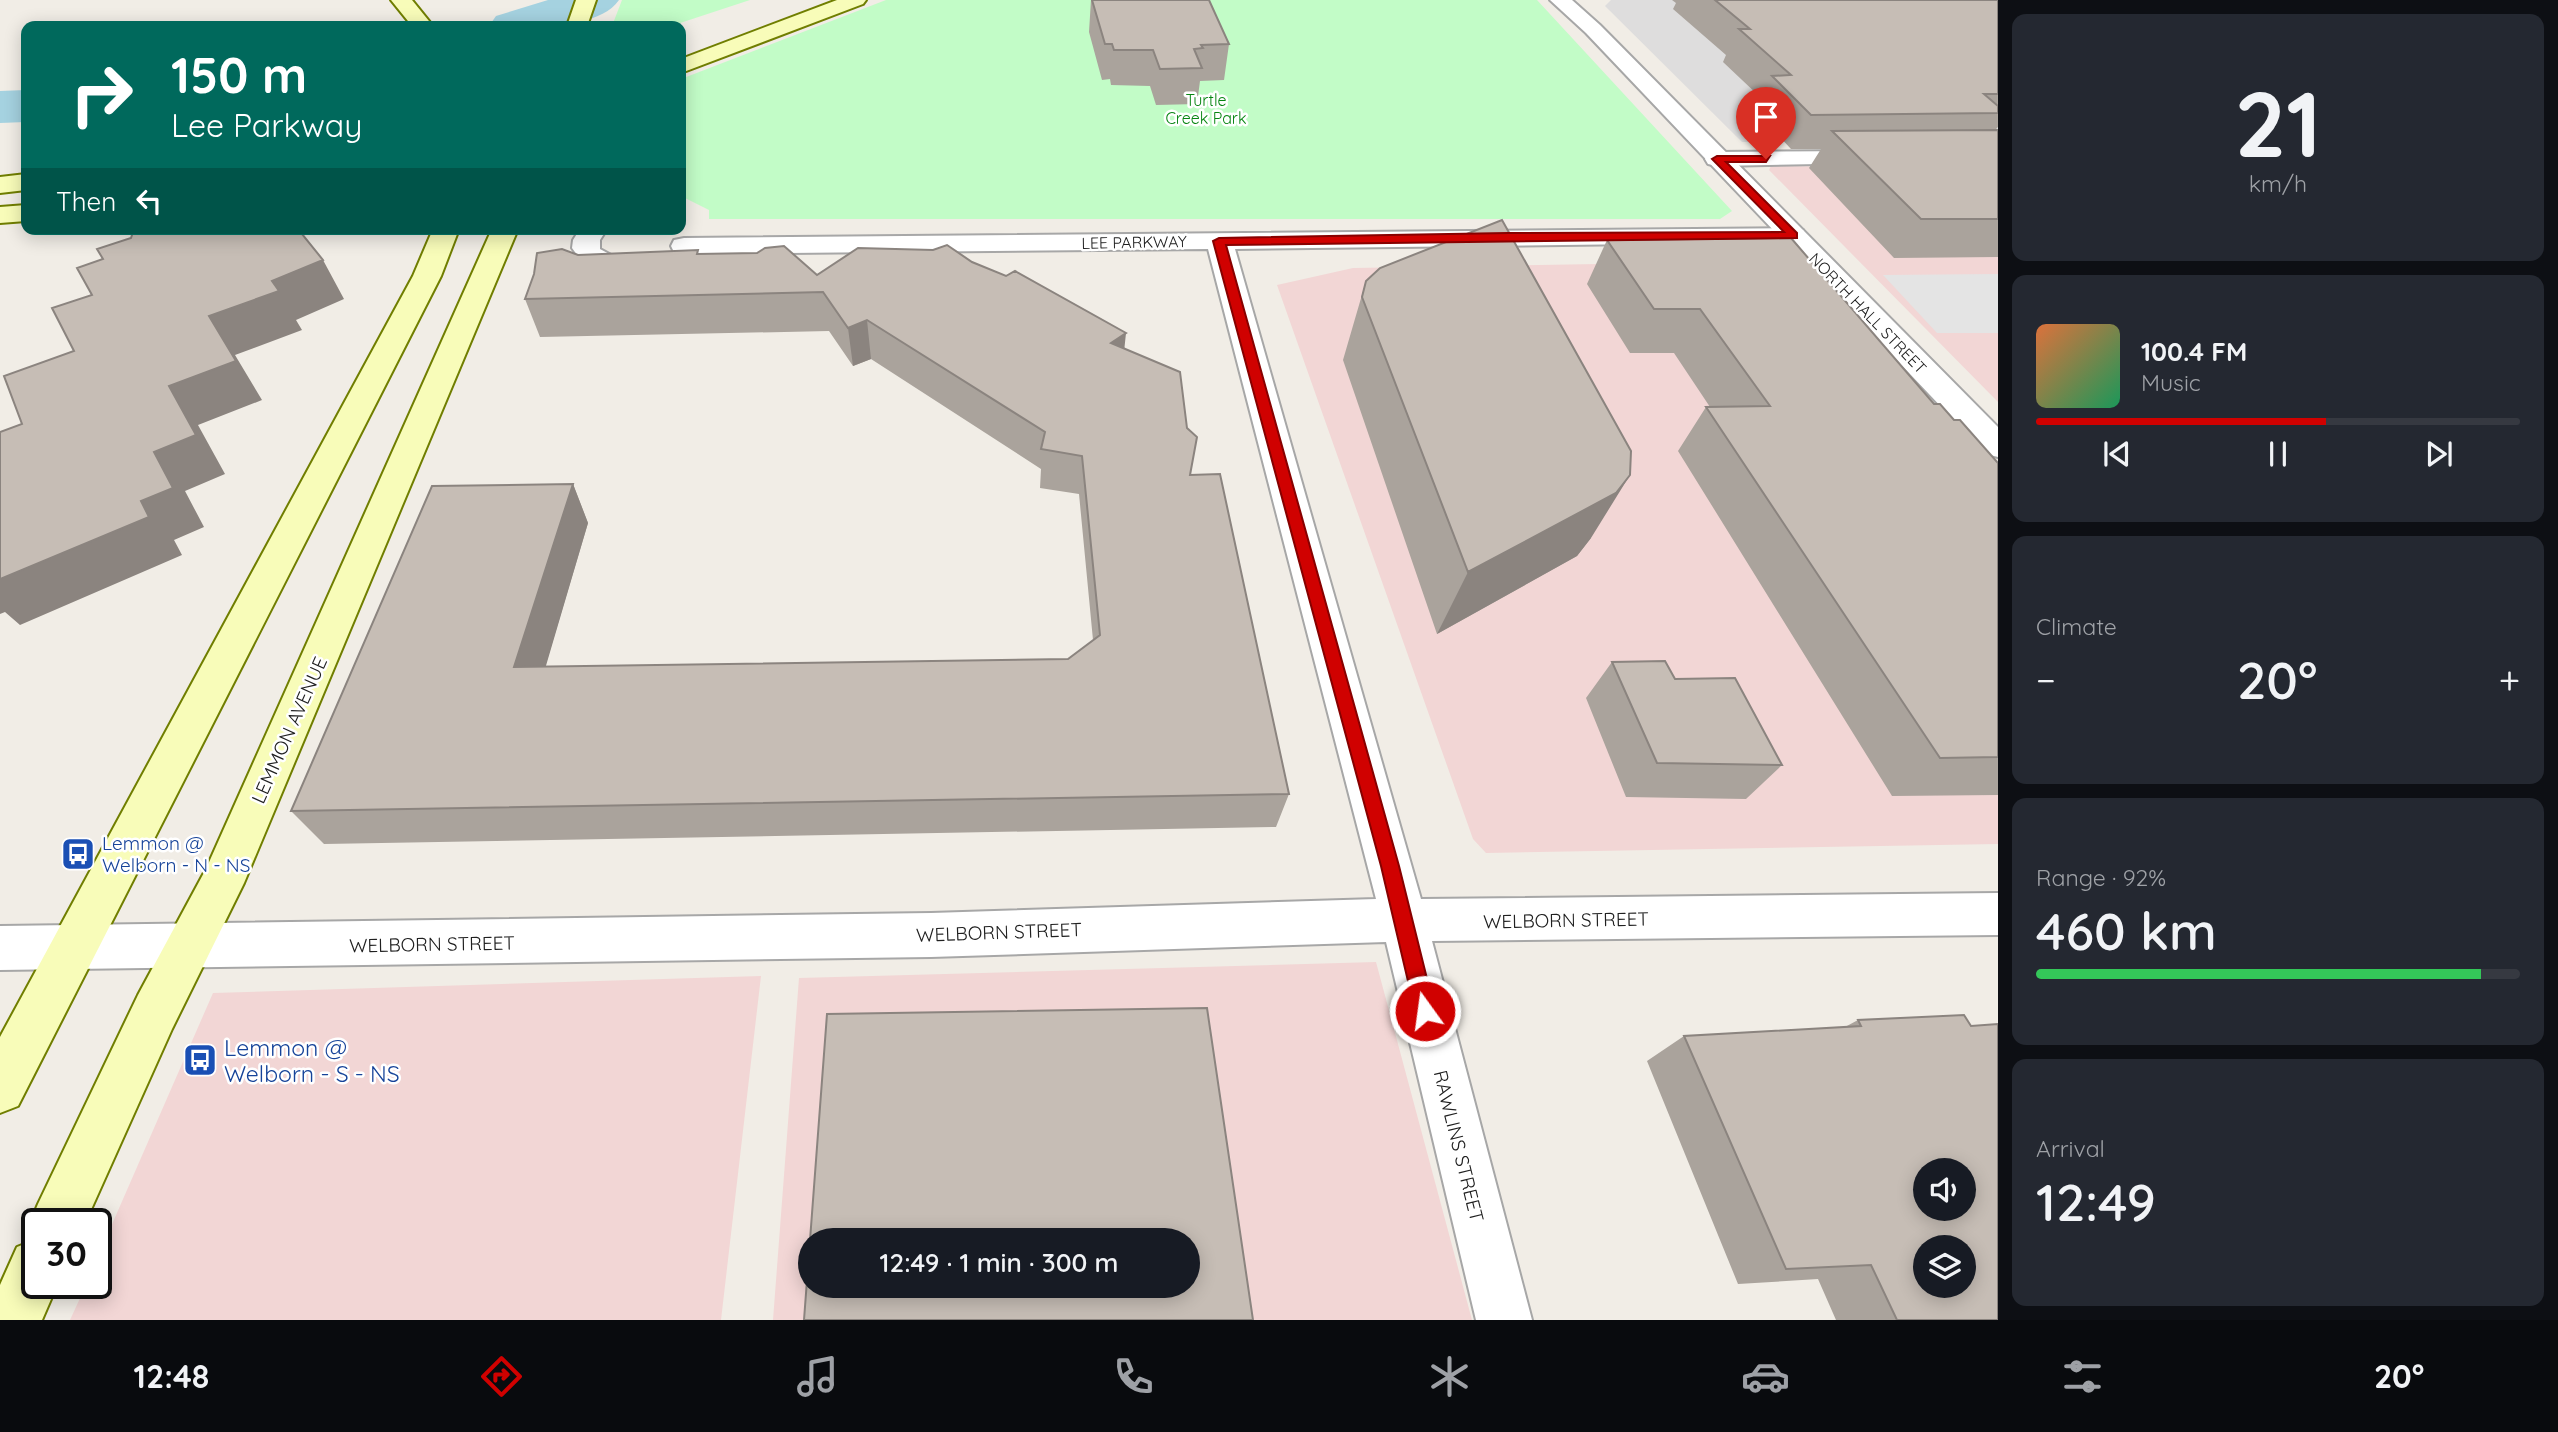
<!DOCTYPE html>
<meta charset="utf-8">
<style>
body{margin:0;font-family:Quicksand,sans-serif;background:#242831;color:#f1f3f6;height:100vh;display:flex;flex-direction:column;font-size:26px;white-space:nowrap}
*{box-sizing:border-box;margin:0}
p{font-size:23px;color:#9ea1a6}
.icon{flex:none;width:38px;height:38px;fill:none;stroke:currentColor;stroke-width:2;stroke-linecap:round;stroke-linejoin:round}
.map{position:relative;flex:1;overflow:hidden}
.details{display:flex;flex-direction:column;gap:14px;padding:14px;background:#0d0f14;width:560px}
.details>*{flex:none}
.hud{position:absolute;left:21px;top:21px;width:665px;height:214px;border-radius:14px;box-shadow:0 4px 18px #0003;background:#00695c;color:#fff;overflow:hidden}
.tools{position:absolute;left:1913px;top:1158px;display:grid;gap:14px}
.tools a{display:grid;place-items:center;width:63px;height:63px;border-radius:50%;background:#171b24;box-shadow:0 4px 18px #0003;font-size:35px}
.speed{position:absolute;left:21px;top:1208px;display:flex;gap:14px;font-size:35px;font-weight:700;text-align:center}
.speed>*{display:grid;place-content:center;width:91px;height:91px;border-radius:50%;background:#171b24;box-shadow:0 4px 18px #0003;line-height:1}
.speed .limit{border:4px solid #111;border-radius:10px;background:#fff;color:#111}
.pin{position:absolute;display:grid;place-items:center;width:60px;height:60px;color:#fff;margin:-72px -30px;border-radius:50% 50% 50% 0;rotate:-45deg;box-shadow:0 0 7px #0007}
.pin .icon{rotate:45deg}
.me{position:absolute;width:77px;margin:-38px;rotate:346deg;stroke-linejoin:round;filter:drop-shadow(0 0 5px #0008)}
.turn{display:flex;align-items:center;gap:24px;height:147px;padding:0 35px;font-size:32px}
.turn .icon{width:91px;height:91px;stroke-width:2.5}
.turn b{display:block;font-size:49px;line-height:60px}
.then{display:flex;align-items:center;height:66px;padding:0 35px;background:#0003;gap:14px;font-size:26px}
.big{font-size:52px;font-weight:600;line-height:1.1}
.details .tile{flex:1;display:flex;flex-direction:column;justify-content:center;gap:10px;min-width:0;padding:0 24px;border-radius:14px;background:#242831}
.details .dial{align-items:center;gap:0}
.dial b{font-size:91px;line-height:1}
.song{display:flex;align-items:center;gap:21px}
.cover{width:84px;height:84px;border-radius:10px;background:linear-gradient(135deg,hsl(20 70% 55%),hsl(150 70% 35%))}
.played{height:7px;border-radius:4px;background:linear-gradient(90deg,#d00100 60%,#363941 60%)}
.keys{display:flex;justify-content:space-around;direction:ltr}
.heat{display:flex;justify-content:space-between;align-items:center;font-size:38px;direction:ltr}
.charge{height:10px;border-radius:5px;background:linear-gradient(90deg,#34c759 92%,#363941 0)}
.trip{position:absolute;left:798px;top:1228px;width:402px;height:70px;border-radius:35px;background:#171b24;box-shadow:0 4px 18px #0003;font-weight:600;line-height:70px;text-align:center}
.tab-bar{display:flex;height:112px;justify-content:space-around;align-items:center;background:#090b0e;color:#9ea1a6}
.tab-bar .icon{width:49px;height:49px}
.tab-bar .on{color:#d00100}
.tab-bar b{font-size:32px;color:#f1f3f6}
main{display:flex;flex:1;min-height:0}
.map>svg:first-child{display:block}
</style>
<main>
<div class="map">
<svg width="1998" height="1320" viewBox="0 0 1998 1320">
<rect width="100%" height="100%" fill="#f1ede6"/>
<!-- residential -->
<path fill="#dedddd" d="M 1611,0 L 1900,0 L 1998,72 L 1998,141 L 1742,142 L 1605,6 Z"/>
<!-- commercial -->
<path fill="#f2d6d5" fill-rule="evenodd" d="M 1771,166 L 1998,168 L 1998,402 L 1769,170 Z
M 1777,261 L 1998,489 L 1998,844 L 1486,853 L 1473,839 L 1277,285 L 1353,268 Z
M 1376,962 L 1472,1320 L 773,1320 L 799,978 ZM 810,1241 L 1188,1241 L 1188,1286 L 810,1286 Z
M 761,976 L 721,1320 L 70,1320 L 87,1283 L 96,1283 L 96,1261 L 213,993 Z"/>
<!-- park -->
<path fill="#c2fcc7" d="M 622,0 L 750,0 L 671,26 L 612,26 Z
M 886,0 L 1537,0 L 1732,211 L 1720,219 L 709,219 L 709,210 L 681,196 L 681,79 Z"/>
<!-- parking -->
<path fill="#e4e4e4" d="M 1998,274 L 1998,333 L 1937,333 L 1883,275 Z"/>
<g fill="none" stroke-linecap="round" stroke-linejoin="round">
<!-- river -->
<path fill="#a5d2e0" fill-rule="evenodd" d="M 548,0 L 619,0 C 598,31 523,28 489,26 L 496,16 Z
M 26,90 L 26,122 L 0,123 L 0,91 Z"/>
<defs>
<path id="minor" d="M 1866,151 L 1875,153 L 1878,158 L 1875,163 L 1717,166 L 1708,164 L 1705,159 L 1708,154 L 1717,152 Z
M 1794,228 L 1803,230 L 1807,236 L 1803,242 L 1235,249 L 1421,899 L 1998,893 L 1998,935 L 1432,941 L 1532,1320 L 1476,1320 L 1386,942 L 931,957 L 0,970 L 0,926 L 931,913 L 1376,899 L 1208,249 L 684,254 L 674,252 L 671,246 L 674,240 L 684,238 Z
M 580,229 L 607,229 L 600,240 L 600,249 L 613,256 L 650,260 L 654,266 L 650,272 C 623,279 588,272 572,248 L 573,240 Z"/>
<path id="tertiary" d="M 1550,0 L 1572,0 L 1600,25 L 1998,427 L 1998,457 L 1986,454 L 1586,33 Z"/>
<path id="secondary" d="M 391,0 L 412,0 L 433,26 L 412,26 Z
M 576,0 L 596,0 L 587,26 L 567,26 Z
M 837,0 L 866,0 L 863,4 L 681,73 L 681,59 Z
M 26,174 L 26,190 L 0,193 L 0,177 Z
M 26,205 L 26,221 L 0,223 L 0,207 Z
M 433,229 L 459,229 L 441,276 L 18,1106 L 0,1113 L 0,1037 L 413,276 Z
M 492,229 L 518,229 L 244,883 L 172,1029 L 85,1223 L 37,1223 L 37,1283 L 58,1283 L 42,1320 L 0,1320 L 0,1285 L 17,1247 L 37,1239 L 30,1223 L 38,1204 L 138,995 L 206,869 Z"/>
</defs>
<!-- minor casing -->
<use href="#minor" stroke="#a7a7a7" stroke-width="4"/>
<!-- tertiary casing -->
<use href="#tertiary" stroke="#a7a7a7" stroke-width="4"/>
<!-- secondary casing -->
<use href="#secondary" stroke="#707e00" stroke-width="4"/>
<!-- minor -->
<use href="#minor" fill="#fff" fill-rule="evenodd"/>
<!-- tertiary -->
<use href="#tertiary" fill="#fff" fill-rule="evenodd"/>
<!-- secondary -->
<use href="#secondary" fill="#f8fcb9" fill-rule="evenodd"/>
</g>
<!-- wall -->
<path fill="#aaa39c" d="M 1091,0 L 1209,0 L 1229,44 L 1224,80 L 1200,81 L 1197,104 L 1156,105 L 1150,86 L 1111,85 L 1110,79 L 1102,80 L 1089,32 Z
M 1672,0 L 1998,0 L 1998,127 L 1995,130 L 1998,130 L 1998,257 L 1894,258 L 1809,168 L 1821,149 L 1791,149 L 1754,109 L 1760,97 L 1723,62 L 1726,55 L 1673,9 L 1676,3 Z
M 1607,240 L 1934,404 L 1954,420 L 1998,463 L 1998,795 L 1892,796 L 1678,451 L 1706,407 L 1710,407 L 1674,353 L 1630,353 L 1587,284 Z
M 699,254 L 817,275 L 972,262 L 1125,348 L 1190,475 L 1289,794 L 1276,827 L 324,844 L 291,811 L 573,484 L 588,523 L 545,667 L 1068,659 L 1093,640 L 1079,494 L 1040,488 L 1041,469 L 871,359 L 853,366 L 829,331 L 540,337 L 525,299 L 578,255 Z
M 1366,281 L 1591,538 L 1577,556 L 1437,634 L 1343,360 Z
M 1612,662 L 1675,679 L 1782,765 L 1746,799 L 1626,797 L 1586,698 Z
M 1858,1020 L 1998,1320 L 1836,1320 L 1818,1279 L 1738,1284 L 1647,1061 L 1684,1036 L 1845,1027 Z"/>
<!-- shaded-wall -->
<path fill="#8b847f" d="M 323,260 L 344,299 L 296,320 L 302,330 L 235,355 L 262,400 L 198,425 L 225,474 L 185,491 L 204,527 L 174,540 L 182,555 L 20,625 L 5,612 L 0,614 L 0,579 L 141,501 L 169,386 L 209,316 L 272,281 Z
M 867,320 L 871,359 L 853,366 L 848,328 Z
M 1126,333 L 1122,371 L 1111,343 Z
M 1630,475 L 1591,538 L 1577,556 L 1437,634 L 1468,572 Z
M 573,484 L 588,523 L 535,703 L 514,667 Z"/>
<!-- building -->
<path fill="#c6bdb5" stroke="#8b847f" stroke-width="2" fill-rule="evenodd" d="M 1092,0 L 1209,0 L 1229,44 L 1201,45 L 1203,48 L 1194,49 L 1202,68 L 1160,69 L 1153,50 L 1114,50 L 1112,44 L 1105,44 Z
M 1715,0 L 1998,0 L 1998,94 L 1984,94 L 1998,106 L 1998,113 L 1811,115 L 1772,76 L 1791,75 L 1739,29 L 1750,29 Z
M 1998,130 L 1998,219 L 1921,219 L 1832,131 Z
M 1502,220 L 1631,451 L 1630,475 L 1616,493 L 1468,572 L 1362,297 L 1366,281 L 1380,268 Z
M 134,229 L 298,229 L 323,260 L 272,281 L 279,291 L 209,316 L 236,361 L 169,386 L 196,435 L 154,452 L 173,488 L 141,501 L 149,517 L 0,579 L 0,432 L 22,424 L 4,376 L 74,351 L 52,308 L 92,295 L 77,268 L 103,259 L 97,249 L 131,238 Z
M 1791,238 L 1934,404 L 1940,404 L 1954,420 L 1960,420 L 1998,463 L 1998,757 L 1940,758 L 1706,407 L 1770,406 L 1700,309 L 1654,309 L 1607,240 Z
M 947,245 L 972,262 L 1006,276 L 1015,271 L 1126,333 L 1111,343 L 1180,372 L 1187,428 L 1197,437 L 1190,475 L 1220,474 L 1289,794 L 291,811 L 432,486 L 573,484 L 514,667 L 1068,659 L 1100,635 L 1082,456 L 1041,449 L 1045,432 L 867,320 L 848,328 L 823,292 L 525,299 L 534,274 L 537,253 L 562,249 L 578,255 L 698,250 L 697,254 L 757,253 L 765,248 L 784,246 L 817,275 L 858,248 L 933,250 Z
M 1665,661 L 1675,679 L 1735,678 L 1782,765 L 1657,763 L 1612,662 Z
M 1207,1008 L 1253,1320 L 804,1320 L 827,1014 ZM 810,1241 L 1188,1241 L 1188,1286 L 810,1286 Z
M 1964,1015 L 1971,1026 L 1998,1024 L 1998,1320 L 1897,1320 L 1871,1265 L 1786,1269 L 1684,1036 L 1861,1026 L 1858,1020 ZM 1925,1171 L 1964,1171 L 1964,1209 L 1925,1209 ZM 1925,1248 L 1964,1248 L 1964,1286 L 1925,1286 Z"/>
<!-- route -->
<path fill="#d00100" stroke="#870100" stroke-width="2" d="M 1770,156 L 1766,162 L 1726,162 L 1797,233 L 1797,238 L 1226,245 L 1399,866 L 1435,1011 L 1432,1018 L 1425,1021 L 1418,1018 L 1415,1011 L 1381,866 L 1213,241 L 1219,238 L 1508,233 L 1784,232 L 1712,159 L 1717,156 Z"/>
<!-- icons -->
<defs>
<symbol id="bus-square" viewBox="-11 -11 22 22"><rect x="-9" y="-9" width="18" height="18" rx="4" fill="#1a4fb4" stroke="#fff"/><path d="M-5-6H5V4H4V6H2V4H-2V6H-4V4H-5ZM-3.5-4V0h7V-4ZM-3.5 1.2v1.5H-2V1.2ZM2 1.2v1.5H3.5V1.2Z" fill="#fff"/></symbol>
</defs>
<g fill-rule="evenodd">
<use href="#bus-square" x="59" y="835" width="38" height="38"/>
<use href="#bus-square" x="181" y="1041" width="38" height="38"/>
</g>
<g text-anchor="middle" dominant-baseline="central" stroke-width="5" stroke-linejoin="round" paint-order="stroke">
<!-- far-park labels -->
<g font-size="16" fill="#078512" stroke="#fff">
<text x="1206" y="100">Turtle<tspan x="1206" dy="18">Creek Park</tspan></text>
</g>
<!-- far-street labels -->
<g font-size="16" fill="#202020" stroke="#fff">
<text transform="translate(1134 242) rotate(-1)">LEE PARKWAY</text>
<text transform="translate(1868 313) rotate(46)">NORTH HALL STREET</text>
</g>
<!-- street labels -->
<g font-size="19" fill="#202020" stroke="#fff">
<text transform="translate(289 730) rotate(-66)">LEMMON AVENUE</text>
<text transform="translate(1566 920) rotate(-1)">WELBORN STREET</text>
<text transform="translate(999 932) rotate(-2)">WELBORN STREET</text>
<text transform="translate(432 944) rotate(-1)">WELBORN STREET</text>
<text transform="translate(1459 1146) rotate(76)">RAWLINS STREET</text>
</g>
<!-- transit labels -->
<g font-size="19" fill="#164399" stroke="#fff" text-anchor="start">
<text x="102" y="843">Lemmon @<tspan x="102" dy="22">Welborn - N - NS</tspan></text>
</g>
<!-- near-transit labels -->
<g font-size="23" fill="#164399" stroke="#fff" text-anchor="start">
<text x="224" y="1047">Lemmon @<tspan x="224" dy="26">Welborn - S - NS</tspan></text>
</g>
</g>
</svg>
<div class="tools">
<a><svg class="icon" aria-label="sound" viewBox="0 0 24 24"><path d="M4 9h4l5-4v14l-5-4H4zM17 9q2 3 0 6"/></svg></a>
<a><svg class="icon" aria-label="layers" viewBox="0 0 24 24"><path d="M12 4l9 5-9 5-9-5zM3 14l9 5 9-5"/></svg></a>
</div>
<div class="speed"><div class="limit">30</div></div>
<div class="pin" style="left:1766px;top:159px;background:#d93025"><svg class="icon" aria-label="arrive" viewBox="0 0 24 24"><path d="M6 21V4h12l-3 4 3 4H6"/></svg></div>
<svg class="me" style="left:1425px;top:1011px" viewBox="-20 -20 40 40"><circle r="17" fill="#d00100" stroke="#fff" stroke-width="3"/><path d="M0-11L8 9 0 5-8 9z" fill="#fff"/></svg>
<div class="trip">12:49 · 1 min · 300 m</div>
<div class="hud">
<div class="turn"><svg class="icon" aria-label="right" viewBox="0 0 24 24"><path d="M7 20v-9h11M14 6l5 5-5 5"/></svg><div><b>150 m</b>Lee Parkway</div></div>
<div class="then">Then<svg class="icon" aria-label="left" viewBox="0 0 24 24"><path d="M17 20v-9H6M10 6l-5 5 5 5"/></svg></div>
</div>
</div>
<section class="details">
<div class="tile dial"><b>21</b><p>km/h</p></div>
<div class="tile">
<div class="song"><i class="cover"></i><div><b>100.4 FM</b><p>Music</p></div></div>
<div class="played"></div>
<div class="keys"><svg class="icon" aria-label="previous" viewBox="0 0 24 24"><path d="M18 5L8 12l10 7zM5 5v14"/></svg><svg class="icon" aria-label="pause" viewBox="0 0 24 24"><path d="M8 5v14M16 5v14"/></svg><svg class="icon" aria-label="next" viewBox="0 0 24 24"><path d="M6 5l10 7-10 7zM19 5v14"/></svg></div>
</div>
<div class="tile"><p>Climate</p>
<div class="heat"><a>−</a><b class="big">20°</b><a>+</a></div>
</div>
<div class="tile"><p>Range · 92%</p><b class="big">460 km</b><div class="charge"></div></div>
<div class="tile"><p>Arrival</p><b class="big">12:49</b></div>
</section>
</main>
<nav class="tab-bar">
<b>12:48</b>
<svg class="icon on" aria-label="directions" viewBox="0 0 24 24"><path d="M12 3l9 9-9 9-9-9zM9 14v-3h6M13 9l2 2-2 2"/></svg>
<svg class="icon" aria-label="music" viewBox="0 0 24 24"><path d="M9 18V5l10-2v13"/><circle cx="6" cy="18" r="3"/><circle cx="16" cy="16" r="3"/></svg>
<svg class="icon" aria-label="phone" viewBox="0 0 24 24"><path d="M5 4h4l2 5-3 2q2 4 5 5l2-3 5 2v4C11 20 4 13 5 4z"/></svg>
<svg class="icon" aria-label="climate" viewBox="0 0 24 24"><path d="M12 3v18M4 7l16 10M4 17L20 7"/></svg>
<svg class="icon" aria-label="car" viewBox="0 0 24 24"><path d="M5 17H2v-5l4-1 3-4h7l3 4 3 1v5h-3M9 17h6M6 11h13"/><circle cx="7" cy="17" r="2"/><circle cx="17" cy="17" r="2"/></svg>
<svg class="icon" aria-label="filters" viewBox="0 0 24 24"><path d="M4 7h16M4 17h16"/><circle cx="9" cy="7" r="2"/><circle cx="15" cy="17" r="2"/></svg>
<b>20°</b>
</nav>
